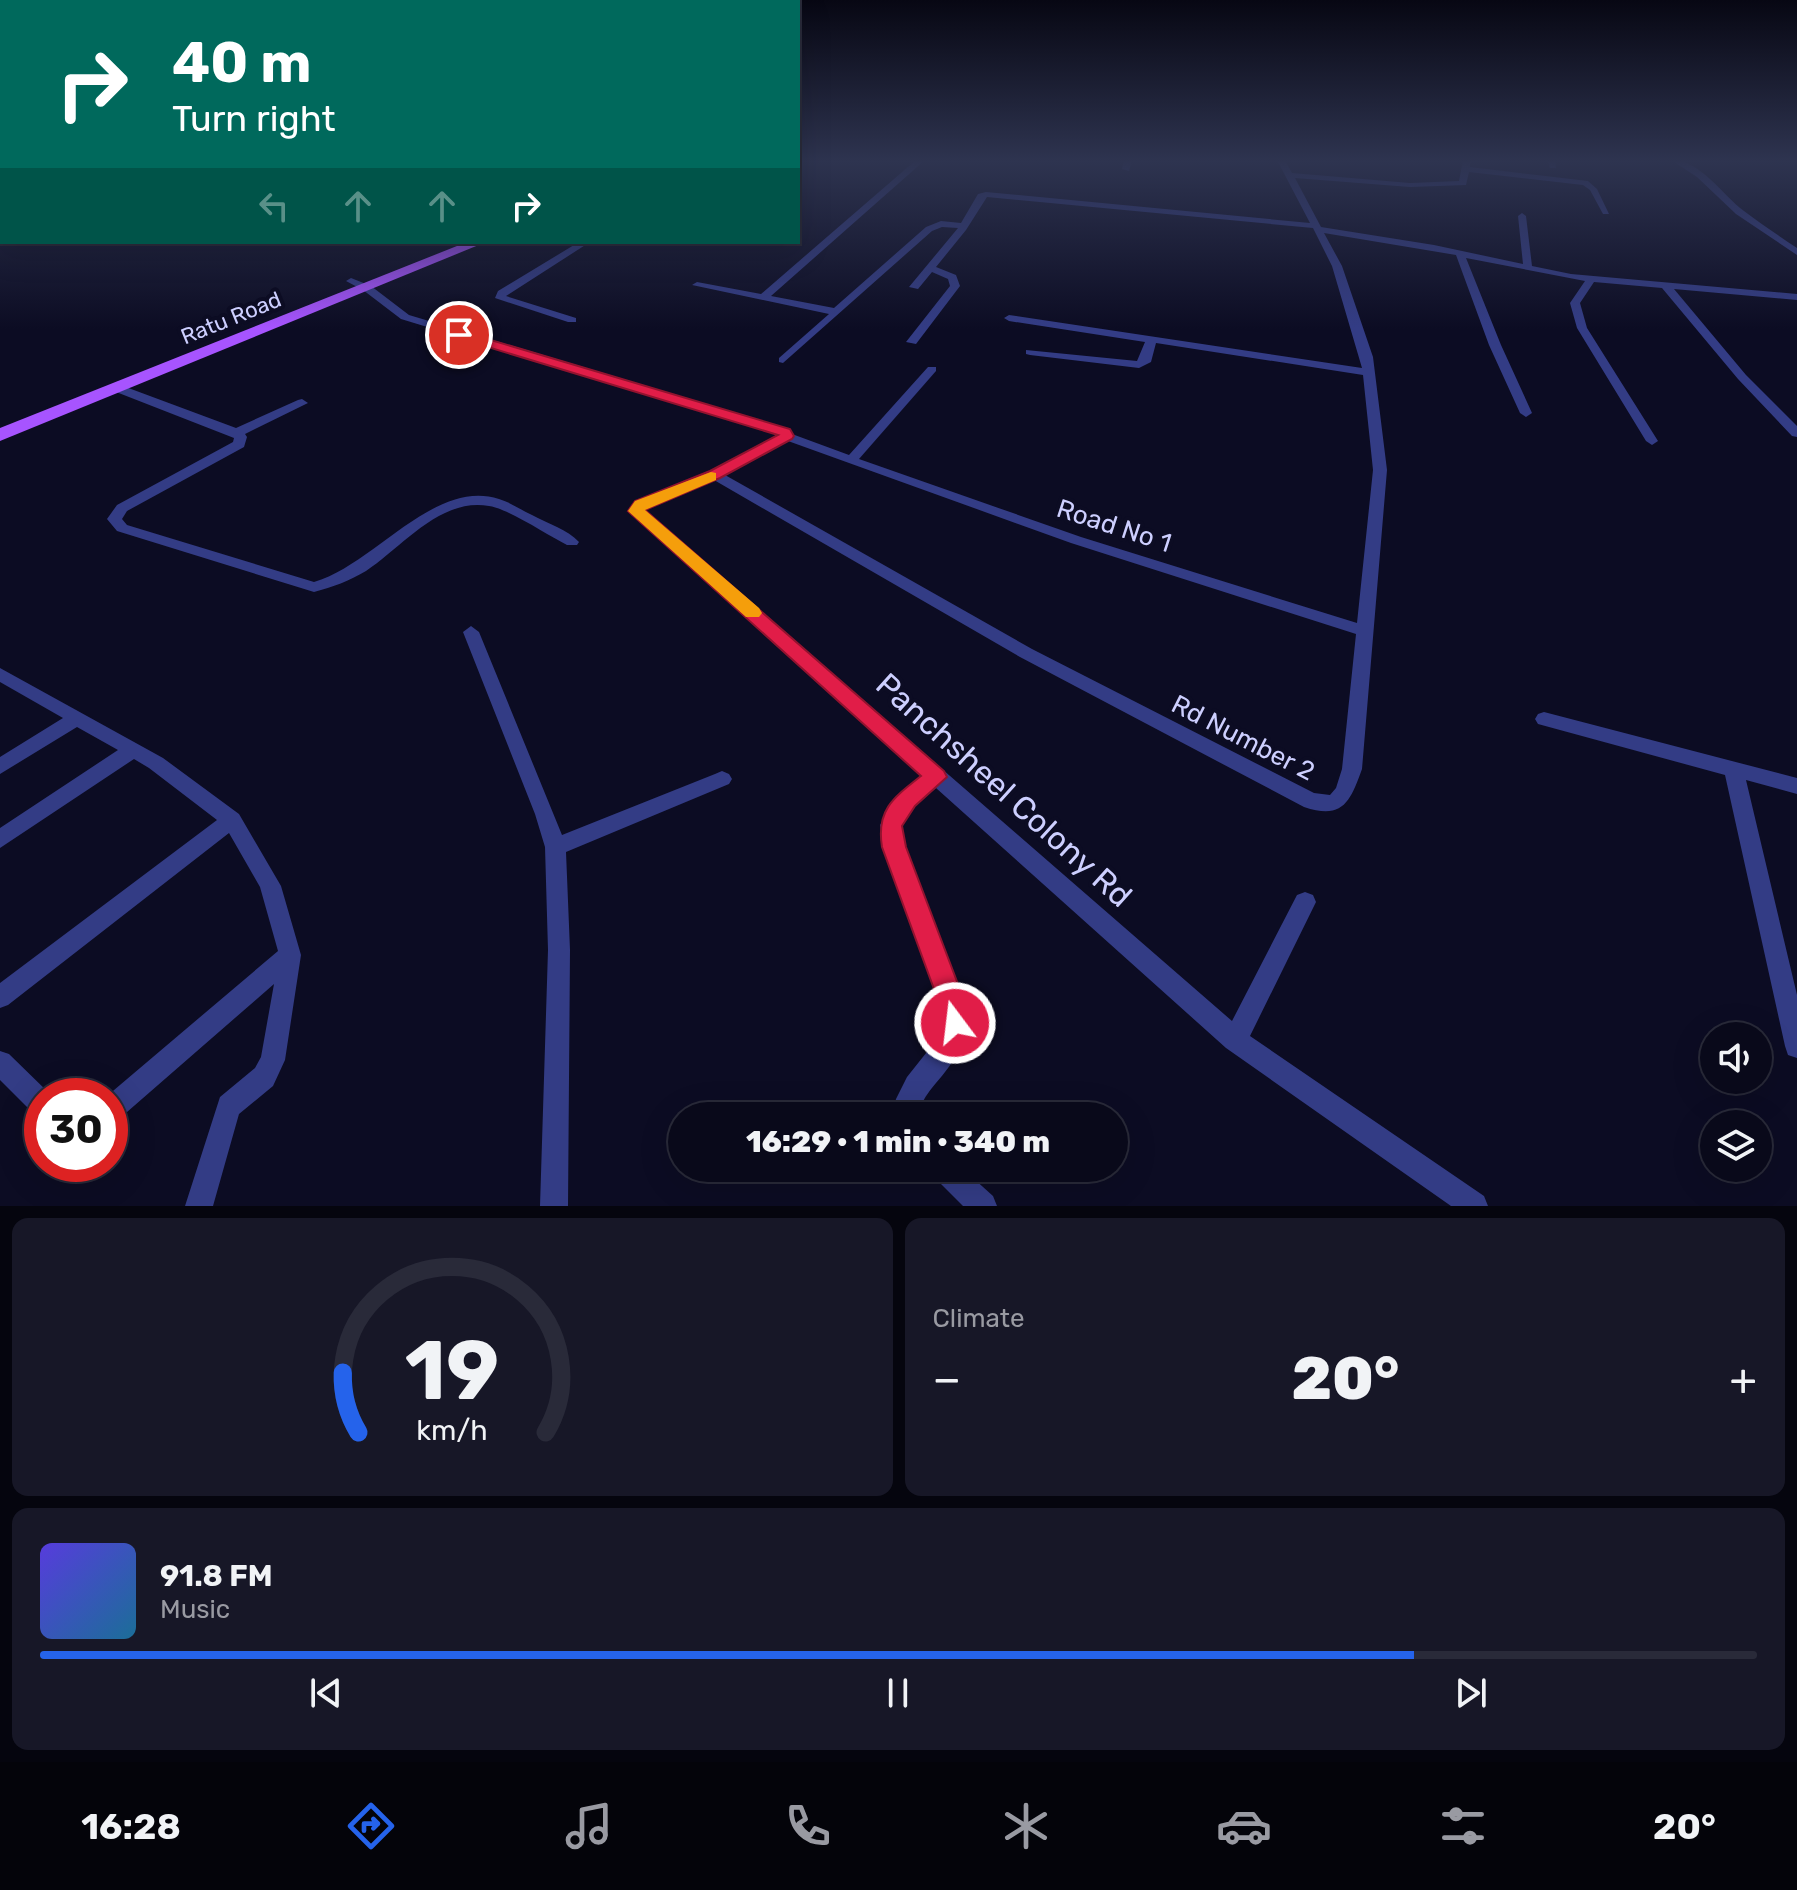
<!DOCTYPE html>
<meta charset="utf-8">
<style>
body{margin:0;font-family:Rubik,sans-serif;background:#171727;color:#f1f3f6;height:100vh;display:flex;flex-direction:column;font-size:30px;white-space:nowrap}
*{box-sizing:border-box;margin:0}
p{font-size:26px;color:#999aa2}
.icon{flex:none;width:44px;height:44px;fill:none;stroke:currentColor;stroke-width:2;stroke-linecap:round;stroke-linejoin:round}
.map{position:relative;height:1206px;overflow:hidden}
.sheet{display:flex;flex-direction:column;gap:12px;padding:12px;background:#05050e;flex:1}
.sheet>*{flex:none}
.top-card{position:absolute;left:0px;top:0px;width:800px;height:244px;box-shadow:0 8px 32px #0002,0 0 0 2px #292a39;background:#00695c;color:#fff;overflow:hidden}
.fabs{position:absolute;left:1700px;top:1022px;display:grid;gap:16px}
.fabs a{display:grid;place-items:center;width:72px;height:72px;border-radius:50%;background:#09091a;box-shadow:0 8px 32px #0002,0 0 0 2px #292a39;font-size:40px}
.speed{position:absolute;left:24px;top:1078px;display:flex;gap:16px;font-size:40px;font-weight:700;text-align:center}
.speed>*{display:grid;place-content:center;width:104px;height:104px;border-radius:50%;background:#09091a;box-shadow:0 8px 32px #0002,0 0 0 2px #292a39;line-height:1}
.speed .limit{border:12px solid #d22;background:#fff;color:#111}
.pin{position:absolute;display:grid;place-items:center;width:68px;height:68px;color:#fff;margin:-34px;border:4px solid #fff;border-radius:50%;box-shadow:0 2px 8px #0007}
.me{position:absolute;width:88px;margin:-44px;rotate:345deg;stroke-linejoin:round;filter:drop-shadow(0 0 6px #0008)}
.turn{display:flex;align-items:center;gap:28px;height:168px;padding:0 40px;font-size:36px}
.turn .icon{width:104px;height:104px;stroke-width:2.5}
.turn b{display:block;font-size:56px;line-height:68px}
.lanes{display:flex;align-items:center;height:76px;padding:0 40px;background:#0003;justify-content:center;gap:40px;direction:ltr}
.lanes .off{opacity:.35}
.big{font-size:60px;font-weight:800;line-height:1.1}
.sheet .tile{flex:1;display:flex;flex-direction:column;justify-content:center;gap:12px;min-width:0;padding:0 28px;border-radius:16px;background:#171727}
.sheet .dial{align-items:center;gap:0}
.dial svg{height:208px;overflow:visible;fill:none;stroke:#292a39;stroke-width:7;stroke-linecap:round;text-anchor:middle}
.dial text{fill:#f1f3f6;stroke:none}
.song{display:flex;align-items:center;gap:24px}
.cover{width:96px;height:96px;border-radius:12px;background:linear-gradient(135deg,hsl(250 70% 55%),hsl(200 70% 35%))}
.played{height:8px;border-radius:4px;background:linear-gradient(90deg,#2563eb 80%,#292a39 80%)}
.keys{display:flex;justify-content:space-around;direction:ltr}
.heat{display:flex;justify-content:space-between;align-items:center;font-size:44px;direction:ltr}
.sheet .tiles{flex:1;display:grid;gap:12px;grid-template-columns:1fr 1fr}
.tile:last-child{grid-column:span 2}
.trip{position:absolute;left:668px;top:1102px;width:460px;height:80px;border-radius:40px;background:#09091a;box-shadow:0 8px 32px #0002,0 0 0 2px #292a39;font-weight:800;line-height:80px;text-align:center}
.tab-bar{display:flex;height:128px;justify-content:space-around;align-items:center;background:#04040a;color:#999aa2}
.tab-bar .icon{width:56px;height:56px}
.tab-bar .current{color:#2563eb}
.tab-bar b{font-size:36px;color:#f1f3f6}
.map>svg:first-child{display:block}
</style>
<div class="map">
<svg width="1797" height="1206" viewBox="0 0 1797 1206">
<rect width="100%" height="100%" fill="#0c0c23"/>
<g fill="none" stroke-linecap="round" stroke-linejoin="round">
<!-- street -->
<path fill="#333c85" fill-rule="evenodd" d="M 916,160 L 925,160 L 771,296 L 834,308 L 926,227 L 941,221 L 961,223 L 978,194 L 986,192 L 1310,223 L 1277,160 L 1285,160 L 1292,173 L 1410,183 L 1459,181 L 1463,160 L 1471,160 L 1470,167 L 1588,181 L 1597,189 L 1609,214 L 1603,214 L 1590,190 L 1583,185 L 1469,172 L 1466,185 L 1410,187 L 1295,178 L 1321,227 L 1434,245 L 1523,264 L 1518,216 L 1522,213 L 1526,216 L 1532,266 L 1571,274 L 1797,294 L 1797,300 L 1674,289 L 1746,375 L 1797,426 L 1797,437 L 1792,436 L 1738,379 L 1662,288 L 1594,282 L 1580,303 L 1587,328 L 1658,441 L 1652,445 L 1646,441 L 1577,328 L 1570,303 L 1585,281 L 1466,258 L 1501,345 L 1532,413 L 1526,417 L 1520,413 L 1489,345 L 1456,255 L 1324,233 L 1342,266 L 1373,357 L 1387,470 L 1362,769 C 1350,802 1343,820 1304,807 L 1020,657 L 714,480 L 646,507 L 644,510 L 1232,1021 L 1297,895 L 1305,892 L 1313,895 L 1316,902 L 1250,1036 L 1484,1196 L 1488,1206 L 1451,1206 L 1226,1048 L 936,788 L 914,806 L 900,826 L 904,847 L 963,1000 C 965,1023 964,1042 952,1062 C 940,1082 923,1092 918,1116 L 892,1116 L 896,1099 L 907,1077 L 938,1038 L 941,1023 L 939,1000 L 884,847 L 880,825 L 900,794 L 923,776 L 629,511 L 636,501 L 710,472 L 780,435 L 401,319 L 363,290 L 346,281 L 351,278 L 371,286 L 409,315 L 790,429 L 792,434 L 849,455 L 928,367 L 936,367 L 936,371 L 859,459 L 1081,537 L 1357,623 L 1373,470 L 1363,375 L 1156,343 L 1151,362 L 1139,368 L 1030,355 L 1026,354 L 1026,350 L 1137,361 L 1145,342 L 1009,321 L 1004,318 L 1009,315 L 1362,368 L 1332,266 L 1313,228 L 987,197 L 966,230 L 936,267 L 956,275 L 960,286 L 916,344 L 906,342 L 950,286 L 948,279 L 932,272 L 918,289 L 909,287 L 958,228 L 942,227 L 932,231 L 783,363 L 779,362 L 779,358 L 829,314 L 692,285 L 697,282 L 761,294 ZM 788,441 L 1071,543 L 1356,634 L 1342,769 L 1336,788 L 1330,795 L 1314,793 L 1032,649 L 725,475 Z
M 1124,160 L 1132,160 L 1129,171 L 1122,169 Z
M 1547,160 L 1555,160 L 1556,168 L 1550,168 Z
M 1671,160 C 1701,160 1722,195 1744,211 C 1761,224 1779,236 1797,248 L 1797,255 L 1736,214 L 1697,177 Z
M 579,242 L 590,242 L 506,296 L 576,318 L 576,322 L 568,322 L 495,298 L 498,291 Z
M 115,383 L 236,428 L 298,400 L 302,399 L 308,403 L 245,434 L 247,437 L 244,447 L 127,511 L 122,519 L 127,525 L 314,582 C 374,565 434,478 499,499 C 510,502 521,510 532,515 C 547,523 568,530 579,542 L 577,545 L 567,545 C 547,535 509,509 489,506 C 441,497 402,547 366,571 C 349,581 333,587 314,592 L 117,531 L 107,519 L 117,505 L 222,448 L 233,442 L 234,438 L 111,390 L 109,387 Z
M 471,626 L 479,632 L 562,835 L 715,774 L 722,771 L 729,774 L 732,779 L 729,784 L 566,852 L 570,950 L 568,1206 L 540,1206 L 548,950 L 545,847 L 535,814 L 463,632 Z
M 0,668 L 163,758 L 239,814 L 281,886 L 301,955 L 285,1060 L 273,1086 L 239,1114 L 213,1206 L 185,1206 L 220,1097 L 255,1068 L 261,1057 L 274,984 L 119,1119 L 110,1123 L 110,1096 L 107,1096 L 278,951 L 260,887 L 229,833 L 8,1005 L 0,1008 L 0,983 L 217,820 L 149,768 L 134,759 L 0,848 L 0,828 L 118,750 L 77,727 L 0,774 L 0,757 L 63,718 L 0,682 Z
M 1544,712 L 1797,778 L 1797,794 L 1746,780 L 1797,995 L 1797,1058 L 1788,1055 L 1785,1046 L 1725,775 L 1538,724 L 1535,719 L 1538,714 Z
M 0,1051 L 9,1054 L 51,1095 L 42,1096 L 42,1117 L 33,1113 L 0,1080 Z
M 930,1168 L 962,1168 L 993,1196 L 997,1206 L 963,1206 L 934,1177 Z"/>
<!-- primary -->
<path fill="#a754ff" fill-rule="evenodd" d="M 467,242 L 486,242 L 0,441 L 0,428 Z"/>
</g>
<!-- sky -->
<linearGradient id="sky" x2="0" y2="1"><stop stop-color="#070713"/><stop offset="0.49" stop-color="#2e3450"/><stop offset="1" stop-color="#2e3450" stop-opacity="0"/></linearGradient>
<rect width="1797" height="329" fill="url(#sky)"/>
<!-- route -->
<path fill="#e11d48" stroke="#92132f" stroke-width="2" d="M 455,332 L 464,332 L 790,429 L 794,436 L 792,439 L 720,478 L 645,510 L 944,771 L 947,777 L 915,806 L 902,826 L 906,847 L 964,1000 L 969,1023 L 965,1032 L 955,1036 L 946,1032 L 938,1000 L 882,847 C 876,810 893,798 921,776 L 628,511 L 635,501 L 710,471 L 778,435 L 455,337 Z"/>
<!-- slow -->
<path fill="#f59e0b" d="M 711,472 L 716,473 L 716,480 L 645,510 L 759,608 L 762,613 L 759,617 L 746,617 L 628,511 L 635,501 Z"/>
<g text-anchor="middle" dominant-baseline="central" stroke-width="8" stroke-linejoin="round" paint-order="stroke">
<!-- far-street labels -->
<g font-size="22" fill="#cdcfff" stroke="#0c0c23">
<text transform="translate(231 318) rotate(-22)">Ratu Road</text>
</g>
<!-- street labels -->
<g font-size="26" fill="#cdcfff" stroke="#0c0c23">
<text transform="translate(1114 526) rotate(18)">Road No 1</text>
<text transform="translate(1243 738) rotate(27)">Rd Number 2</text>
</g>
<!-- near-street labels -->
<g font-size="32" fill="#cdcfff" stroke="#0c0c23">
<text transform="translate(1004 790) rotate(42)">Panchsheel Colony Rd</text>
</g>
</g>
</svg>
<div class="fabs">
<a><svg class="icon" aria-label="sound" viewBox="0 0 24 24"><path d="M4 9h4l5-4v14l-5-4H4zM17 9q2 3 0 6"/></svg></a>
<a><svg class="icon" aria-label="layers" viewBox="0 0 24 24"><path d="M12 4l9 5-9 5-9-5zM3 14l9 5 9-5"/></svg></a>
</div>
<div class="speed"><div class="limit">30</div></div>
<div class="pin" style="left:459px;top:335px;background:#d93025"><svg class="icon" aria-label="arrive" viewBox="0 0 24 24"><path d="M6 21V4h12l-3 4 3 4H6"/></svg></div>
<svg class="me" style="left:955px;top:1023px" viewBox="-20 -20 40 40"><circle r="17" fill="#e11d48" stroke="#fff" stroke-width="3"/><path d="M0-11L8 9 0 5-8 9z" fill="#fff"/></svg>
<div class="trip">16:29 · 1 min · 340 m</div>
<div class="top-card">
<div class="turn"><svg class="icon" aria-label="right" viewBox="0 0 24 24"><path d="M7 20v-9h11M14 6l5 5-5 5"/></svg><div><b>40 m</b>Turn right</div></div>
<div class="lanes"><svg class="icon off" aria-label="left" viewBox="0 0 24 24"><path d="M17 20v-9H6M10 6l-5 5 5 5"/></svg><svg class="icon off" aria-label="ahead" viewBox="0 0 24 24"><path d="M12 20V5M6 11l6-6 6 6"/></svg><svg class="icon off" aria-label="ahead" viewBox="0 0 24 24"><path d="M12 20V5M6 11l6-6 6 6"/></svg><svg class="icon" aria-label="right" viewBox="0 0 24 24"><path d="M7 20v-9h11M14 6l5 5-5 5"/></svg></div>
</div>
</div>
<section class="sheet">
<div class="tiles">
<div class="tile dial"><svg viewBox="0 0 100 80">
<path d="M14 69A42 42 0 1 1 86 69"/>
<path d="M14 69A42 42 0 0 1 8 46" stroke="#2563eb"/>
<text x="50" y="56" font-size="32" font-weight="700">19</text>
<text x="50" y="72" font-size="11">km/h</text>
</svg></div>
<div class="tile"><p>Climate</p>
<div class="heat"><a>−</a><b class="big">20°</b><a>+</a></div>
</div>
<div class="tile">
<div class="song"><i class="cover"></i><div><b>91.8 FM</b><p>Music</p></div></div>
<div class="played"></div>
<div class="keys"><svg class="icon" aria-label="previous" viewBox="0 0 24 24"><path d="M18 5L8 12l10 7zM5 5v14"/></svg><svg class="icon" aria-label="pause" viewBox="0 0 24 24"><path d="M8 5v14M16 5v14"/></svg><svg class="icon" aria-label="next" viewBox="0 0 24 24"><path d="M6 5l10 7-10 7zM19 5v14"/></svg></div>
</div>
</div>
</section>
<nav class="tab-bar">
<b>16:28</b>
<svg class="icon current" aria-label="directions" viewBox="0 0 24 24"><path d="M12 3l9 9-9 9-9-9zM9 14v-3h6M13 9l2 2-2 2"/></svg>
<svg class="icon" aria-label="music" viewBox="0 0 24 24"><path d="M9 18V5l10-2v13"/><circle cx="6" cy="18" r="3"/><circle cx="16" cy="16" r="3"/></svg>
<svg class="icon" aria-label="phone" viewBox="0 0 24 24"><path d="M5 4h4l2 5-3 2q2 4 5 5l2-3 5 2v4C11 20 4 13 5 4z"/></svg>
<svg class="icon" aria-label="climate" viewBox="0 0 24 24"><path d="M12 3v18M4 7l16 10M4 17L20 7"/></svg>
<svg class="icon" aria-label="car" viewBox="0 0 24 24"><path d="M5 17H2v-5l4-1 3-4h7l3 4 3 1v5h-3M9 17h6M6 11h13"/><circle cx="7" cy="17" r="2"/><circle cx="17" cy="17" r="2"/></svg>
<svg class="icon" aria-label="filters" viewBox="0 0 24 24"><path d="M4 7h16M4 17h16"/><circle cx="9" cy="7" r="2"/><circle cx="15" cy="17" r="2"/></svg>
<b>20°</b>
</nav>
